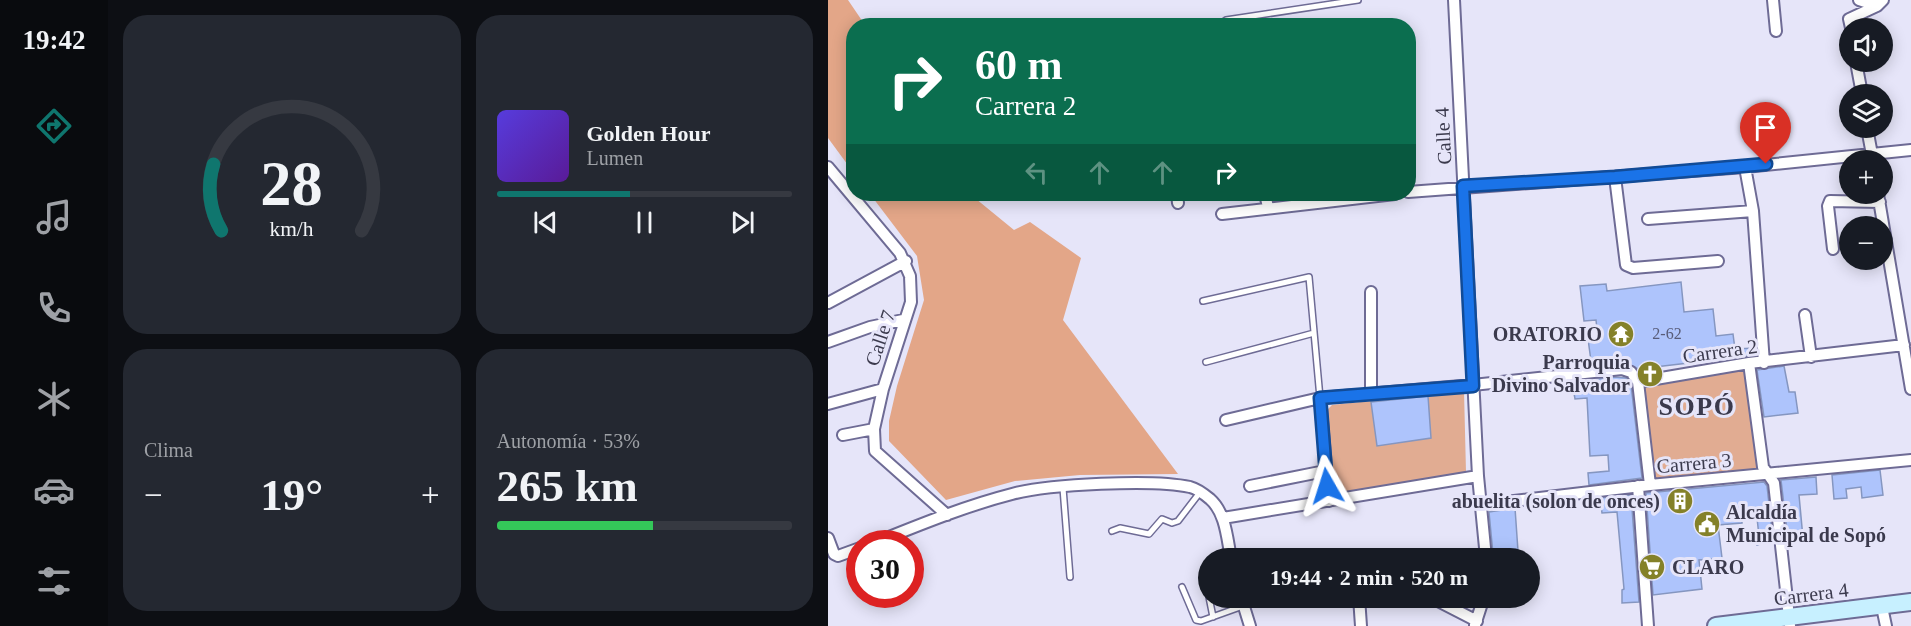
<!DOCTYPE html>
<html lang="es">
<meta charset="utf-8">
<style>
body{margin:0;font-family:"Times New Roman",serif;background:#242831;color:#f1f3f6;height:100vh;display:flex;flex-direction:column;font-size:22px;white-space:nowrap}
*{box-sizing:border-box;margin:0}
p{font-size:20px;color:#9ea1a6}
.icon{flex:none;width:33px;height:33px;fill:none;stroke:currentColor;stroke-width:2;stroke-linecap:round;stroke-linejoin:round}
.map{position:relative;flex:1;overflow:hidden}
.details{display:flex;flex-direction:column;gap:15px;padding:15px;background:#0d0f14;width:720px}
.details>*{flex:none}
.banner{position:absolute;left:18px;top:18px;width:570px;height:183px;border-radius:24px;box-shadow:0 3px 15px #0003;background:#0b6e4f;color:#fff;overflow:hidden}
.tools{position:absolute;left:1011px;top:18px;display:grid;gap:12px}
.tools a{display:grid;place-items:center;width:54px;height:54px;border-radius:50%;background:#171b24;box-shadow:0 3px 15px #0003;font-size:30px}
.speed{position:absolute;left:18px;top:530px;display:flex;gap:12px;font-size:30px;font-weight:700;text-align:center}
.speed>*{display:grid;place-content:center;width:78px;height:78px;border-radius:50%;background:#171b24;box-shadow:0 3px 15px #0003;line-height:1}
.speed .limit{border:9px solid #d22;background:#fff;color:#111}
.pin{position:absolute;display:grid;place-items:center;width:51px;height:51px;color:#fff;margin:-62px -26px;border-radius:50% 50% 50% 0;rotate:-45deg;box-shadow:0 0 6px #0007}
.pin .icon{rotate:45deg}
.me{position:absolute;width:66px;margin:-33px;rotate:354deg;stroke-linejoin:round;filter:drop-shadow(0 0 4px #0008)}
.turn{display:flex;align-items:center;gap:21px;height:126px;padding:0 30px;font-size:27px}
.turn .icon{width:78px;height:78px;stroke-width:2.5}
.turn b{display:block;font-size:42px;line-height:51px}
.lanes{display:flex;align-items:center;height:57px;padding:0 30px;background:#0003;justify-content:center;gap:30px;direction:ltr}
.lanes .off{opacity:.35}
.big{font-size:45px;font-weight:700;line-height:1.1}
.details .card{flex:1;display:flex;flex-direction:column;justify-content:center;gap:9px;min-width:0;padding:0 21px;border-radius:24px;background:#242831}
.details .dial{align-items:center;gap:0}
.dial svg{height:156px;overflow:visible;fill:none;stroke:#363941;stroke-width:7;stroke-linecap:round;text-anchor:middle}
.dial text{fill:#f1f3f6;stroke:none}
.song{display:flex;align-items:center;gap:18px}
.cover{width:72px;height:72px;border-radius:9px;background:linear-gradient(135deg,hsl(250 70% 55%),hsl(270 70% 35%))}
.played{height:6px;border-radius:3px;background:linear-gradient(90deg,#0f766e 45%,#363941 45%)}
.keys{display:flex;justify-content:space-around;direction:ltr}
.heat{display:flex;justify-content:space-between;align-items:center;font-size:33px;direction:ltr}
.charge{height:9px;border-radius:4px;background:linear-gradient(90deg,#34c759 53%,#363941 0)}
.details .tiles{flex:1;display:grid;gap:15px;grid-template-columns:repeat(2,1fr)}
.trip{position:absolute;left:370px;top:548px;width:342px;height:60px;border-radius:30px;background:#171b24;box-shadow:0 3px 15px #0003;font-weight:700;line-height:60px;text-align:center}
main{display:flex;flex:1;min-height:0}
.tab-bar{display:flex;flex-direction:column;width:108px;justify-content:space-around;align-items:center;background:#090b0e;color:#9ea1a6}
.tab-bar .icon{width:42px;height:42px}
.tab-bar .current{color:#0f766e}
.tab-bar b{font-size:27px;color:#f1f3f6}
.map>svg:first-child{display:block}
</style>
<main>
<nav class="tab-bar">
<b>19:42</b>
<svg class="icon current" aria-label="directions" viewBox="0 0 24 24"><path d="M12 3l9 9-9 9-9-9zM9 14v-3h6M13 9l2 2-2 2"/></svg>
<svg class="icon" aria-label="music" viewBox="0 0 24 24"><path d="M9 18V5l10-2v13"/><circle cx="6" cy="18" r="3"/><circle cx="16" cy="16" r="3"/></svg>
<svg class="icon" aria-label="phone" viewBox="0 0 24 24"><path d="M5 4h4l2 5-3 2q2 4 5 5l2-3 5 2v4C11 20 4 13 5 4z"/></svg>
<svg class="icon" aria-label="climate" viewBox="0 0 24 24"><path d="M12 3v18M4 7l16 10M4 17L20 7"/></svg>
<svg class="icon" aria-label="car" viewBox="0 0 24 24"><path d="M5 17H2v-5l4-1 3-4h7l3 4 3 1v5h-3M9 17h6M6 11h13"/><circle cx="7" cy="17" r="2"/><circle cx="17" cy="17" r="2"/></svg>
<svg class="icon" aria-label="filters" viewBox="0 0 24 24"><path d="M4 7h16M4 17h16"/><circle cx="9" cy="7" r="2"/><circle cx="15" cy="17" r="2"/></svg>
</nav>
<section class="details">
<div class="tiles">
<div class="card dial"><svg viewBox="0 0 100 80">
<path d="M14 69A42 42 0 1 1 86 69"/>
<path d="M14 69A42 42 0 0 1 10 35" stroke="#0f766e"/>
<text x="50" y="56" font-size="32" font-weight="700">28</text>
<text x="50" y="72" font-size="11">km/h</text>
</svg></div>
<div class="card">
<div class="song"><i class="cover"></i><div><b>Golden Hour</b><p>Lumen</p></div></div>
<div class="played"></div>
<div class="keys"><svg class="icon" aria-label="previous" viewBox="0 0 24 24"><path d="M18 5L8 12l10 7zM5 5v14"/></svg><svg class="icon" aria-label="pause" viewBox="0 0 24 24"><path d="M8 5v14M16 5v14"/></svg><svg class="icon" aria-label="next" viewBox="0 0 24 24"><path d="M6 5l10 7-10 7zM19 5v14"/></svg></div>
</div>
<div class="card"><p>Clima</p>
<div class="heat"><a>−</a><b class="big">19°</b><a>+</a></div>
</div>
<div class="card"><p>Autonomía · 53%</p><b class="big">265 km</b><div class="charge"></div></div>
</div>
</section>
<div class="map">
<svg width="1083" height="626" viewBox="0 0 1083 626">
<rect width="100%" height="100%" fill="#e6e5f9"/>
<!-- green -->
<path fill="#e1ac92" d="M 921,363 L 940,475 L 822,485 L 810,382 Z
M 636,391 L 638,472 L 507,494 L 499,410 L 504,405 Z"/>
<!-- forest -->
<path fill="#e3a688" d="M 0,0 L 20,0 L 37,25 L 26,26 L 25,172 L 0,138 Z
M 42,194 L 142,194 L 186,230 L 202,222 L 253,258 L 235,320 L 350,474 L 252,475 L 187,481 L 118,500 L 61,441 L 61,421 L 69,386 L 96,300 L 89,256 Z"/>
<!-- building -->
<path fill="#aec4fc" stroke="#8596c0" stroke-width="1.5" d="M 853,282 L 856,312 L 885,309 L 888,336 L 905,334 L 907,349 L 927,348 L 928,355 L 810,369 L 796,362 L 786,362 L 785,358 L 763,361 L 760,339 L 770,338 L 768,320 L 756,321 L 752,286 L 778,284 L 779,291 Z
M 956,366 L 961,392 L 967,392 L 970,413 L 936,417 L 929,370 Z
M 787,377 L 798,378 L 803,385 L 814,478 L 761,485 L 760,473 L 781,471 L 780,455 L 762,456 L 759,398 L 747,399 L 744,382 Z
M 600,396 L 603,438 L 549,446 L 543,402 Z
M 1052,470 L 1055,495 L 1034,498 L 1033,487 L 1018,489 L 1019,498 L 1006,499 L 1004,475 Z
M 988,477 L 989,494 L 971,495 L 975,538 L 960,539 L 953,480 Z
M 936,482 L 939,486 L 945,540 L 929,545 L 927,537 L 931,536 L 929,518 L 914,520 L 914,523 L 890,525 L 894,558 L 871,560 L 874,589 L 825,595 L 818,493 Z
M 803,495 L 811,602 L 794,603 L 794,590 L 796,589 L 789,512 L 774,513 L 772,498 Z
M 687,508 L 690,551 L 665,554 L 661,512 Z"/>
<g fill="none" stroke-linecap="round" stroke-linejoin="round">
<defs>
<path id="lane" d="M 390,26 L 398,20 L 530,0
M 375,301 L 481,277 L 492,398
M 378,362 L 486,333
M 235,488 L 242,577
M 284,531 L 292,528 L 321,534 L 334,519 L 344,523 L 350,521 L 373,491
M 379,580 L 381,595
M 354,587 L 368,620 L 373,621 L 415,606
M 381,597 L 385,617"/>
<path id="street" d="M 626,0 L 650,476 L 658,558
M 945,0 L 948,31
M 1031,0 L 1049,6
M 1023,28 L 1021,19 L 1049,6 L 1055,0
M 1028,62 L 1034,94
M 1039,128 L 1045,160
M 0,167 L 72,253 L 82,276 L 83,302 L 55,389 L 46,429 L 47,451 L 119,515
M 917,167 L 925,211 L 936,363
M 787,177 L 798,265 L 805,268 L 890,261
M 580,192 L 917,167 L 1083,150
M 349,194 L 350,203
M 437,194 L 440,207
M 1050,194 L 1083,389
M 394,214 L 567,194
M 820,219 L 925,211
M 1005,249 L 1000,206 L 1002,201 L 1052,202
M 543,292 L 543,394
M 0,303 L 78,261
M 977,315 L 983,357
M 0,342 L 42,327 L 75,320
M 921,363 L 935,467 L 946,483 L 962,626
M 810,382 L 822,485
M 492,398 L 501,501
M 0,404 L 55,389
M 398,420 L 492,398 L 645,385 L 794,369 L 803,372 L 810,382 L 921,363 L 1076,345
M 15,435 L 46,429
M 422,486 L 497,471
M 810,486 L 820,626
M 652,505 L 822,485 L 1083,460
M 395,518 L 650,476
M 0,538 L 6,554 L 10,556 L 32,548
M 46,543 C 91,525 137,506 184,494 C 220,484 326,479 362,487 C 370,489 376,494 382,499 C 398,513 399,539 403,558
M 413,597 L 422,626
M 531,597 L 533,626
M 612,602 L 649,621
M 1054,607 L 1058,626
M 647,625 L 656,597"/>
<path id="secondary" d="M 888,626 L 1083,602"/>
</defs>
<!-- lane casing -->
<use href="#lane" stroke="#6e6b95" stroke-width="8"/>
<!-- street casing -->
<use href="#street" stroke="#6e6b95" stroke-width="14"/>
<!-- secondary casing -->
<use href="#secondary" stroke="#6e6b95" stroke-width="20"/>
<!-- lane -->
<use href="#lane" stroke="#fff" stroke-width="5"/>
<!-- street -->
<use href="#street" stroke="#fff" stroke-width="10"/>
<!-- secondary -->
<use href="#secondary" stroke="#c7f0ff" stroke-width="16"/>
</g>
<g fill="none" stroke-linecap="round" stroke-linejoin="round">
<defs>
<path id="route" d="M 499,486 L 492,398 L 645,386 L 635,186 L 787,177 L 938,164"/>
</defs>
<!-- route casing -->
<use href="#route" stroke="#114b97" stroke-width="15"/>
<!-- route -->
<use href="#route" stroke="#1a73e8" stroke-width="10"/>
</g>
<!-- icons -->
<defs>
<symbol id="temple-disc" viewBox="-11 -11 22 22"><circle r="9.5" fill="#848129" stroke="#e6e5f9"/><path d="M0-6L5-2H3V0L6.5 2.5H4V6H1.5V3h-3V6H-4V2.5H-6.5L-3 0V-2H-5Z" fill="#fff"/></symbol>
<symbol id="church-disc" viewBox="-11 -11 22 22"><circle r="9.5" fill="#848129" stroke="#e6e5f9"/><path d="M-1.2-6h2.4v3.5h3.3v2.4h-3.3V6h-2.4V-.1h-3.3v-2.4h3.3Z" fill="#fff"/></symbol>
<symbol id="building-disc" viewBox="-11 -11 22 22"><circle r="9.5" fill="#848129" stroke="#e6e5f9"/><path d="M-4-6H4V6H1V3H-1V6H-4ZM-2.5-4.3h1.7v1.8h-1.7ZM.8-4.3h1.7v1.8H.8ZM-2.5-1h1.7V.8h-1.7ZM.8-1h1.7V.8H.8Z" fill="#fff"/></symbol>
<symbol id="civic-disc" viewBox="-11 -11 22 22"><circle r="9.5" fill="#848129" stroke="#e6e5f9"/><path d="M-.6-6.5H3V-4.5H.6V-3L4-1V1h2V6H-6V1h2V-1L-.6-3ZM-1.2 2.5V6h2.4V2.5Z" fill="#fff"/></symbol>
<symbol id="supermarket-disc" viewBox="-11 -11 22 22"><circle r="9.5" fill="#848129" stroke="#e6e5f9"/><path d="M-6-5.5h2.5l.6 2H6L4.5 2H-2.5L-4.4-4H-6ZM-1.5 3.2a1.3 1.3 0 1 0 .1 0ZM3 3.2a1.3 1.3 0 1 0 .1 0Z" fill="#fff"/></symbol>
</defs>
<g fill-rule="evenodd">
<use href="#temple-disc" x="778" y="319" width="30" height="30"/>
<use href="#church-disc" x="807" y="359" width="30" height="30"/>
<use href="#building-disc" x="837" y="486" width="30" height="30"/>
<use href="#civic-disc" x="864" y="509" width="30" height="30"/>
<use href="#supermarket-disc" x="809" y="552" width="30" height="30"/>
</g>
<g text-anchor="middle" dominant-baseline="central" stroke-width="6" stroke-linejoin="round" paint-order="stroke">
<!-- number labels -->
<g font-size="16" fill="#585c79">
<text x="839" y="333">2-62</text>
</g>
<!-- street labels -->
<g font-size="20" fill="#3b3a4d" stroke="#e6e5f9">
<text transform="translate(615 136) rotate(-93)">Calle 4</text>
<text transform="translate(52 338) rotate(-72)">Calle 7</text>
<text transform="translate(892 351) rotate(-8)">Carrera 2</text>
<text transform="translate(866 463) rotate(-5)">Carrera 3</text>
<text transform="translate(983 594) rotate(-7)">Carrera 4</text>
</g>
<!-- poi labels -->
<g font-size="20" font-weight="bold" fill="#3b3a4d" stroke="#e6e5f9" text-anchor="end">
<text x="774" y="334">ORATORIO</text>
<text x="802" y="362">Parroquia<tspan x="802" dy="23">Divino Salvador</tspan></text>
<text x="832" y="501">abuelita (solon de onces)</text>
<text x="898" y="512" text-anchor="start">Alcaldía<tspan x="898" dy="23">Municipal de Sopó</tspan></text>
<text x="844" y="567" text-anchor="start">CLARO</text>
</g>
<!-- district labels -->
<g font-size="26" font-weight="bold" letter-spacing="1.5" fill="#3b3a4d" stroke="#e6e5f9">
<text x="869" y="406">SOPÓ</text>
</g>
</g>
</svg>
<div class="tools">
<a><svg class="icon" aria-label="sound" viewBox="0 0 24 24"><path d="M4 9h4l5-4v14l-5-4H4zM17 9q2 3 0 6"/></svg></a>
<a><svg class="icon" aria-label="layers" viewBox="0 0 24 24"><path d="M12 4l9 5-9 5-9-5zM3 14l9 5 9-5"/></svg></a>
<a>+</a>
<a>−</a>
</div>
<div class="speed"><div class="limit">30</div></div>
<div class="pin" style="left:938px;top:164px;background:#d93025"><svg class="icon" aria-label="arrive" viewBox="0 0 24 24"><path d="M6 21V4h12l-3 4 3 4H6"/></svg></div>
<svg class="me" style="left:499px;top:486px" viewBox="-20 -20 40 40"><path d="M0-17L14 15 0 8-14 15z" fill="#1a73e8" stroke="#fff" stroke-width="4"/></svg>
<div class="trip">19:44 · 2 min · 520 m</div>
<div class="banner">
<div class="turn"><svg class="icon" aria-label="right" viewBox="0 0 24 24"><path d="M7 20v-9h11M14 6l5 5-5 5"/></svg><div><b>60 m</b>Carrera 2</div></div>
<div class="lanes"><svg class="icon off" aria-label="left" viewBox="0 0 24 24"><path d="M17 20v-9H6M10 6l-5 5 5 5"/></svg><svg class="icon off" aria-label="ahead" viewBox="0 0 24 24"><path d="M12 20V5M6 11l6-6 6 6"/></svg><svg class="icon off" aria-label="ahead" viewBox="0 0 24 24"><path d="M12 20V5M6 11l6-6 6 6"/></svg><svg class="icon" aria-label="right" viewBox="0 0 24 24"><path d="M7 20v-9h11M14 6l5 5-5 5"/></svg></div>
</div>
</div>
</main>
